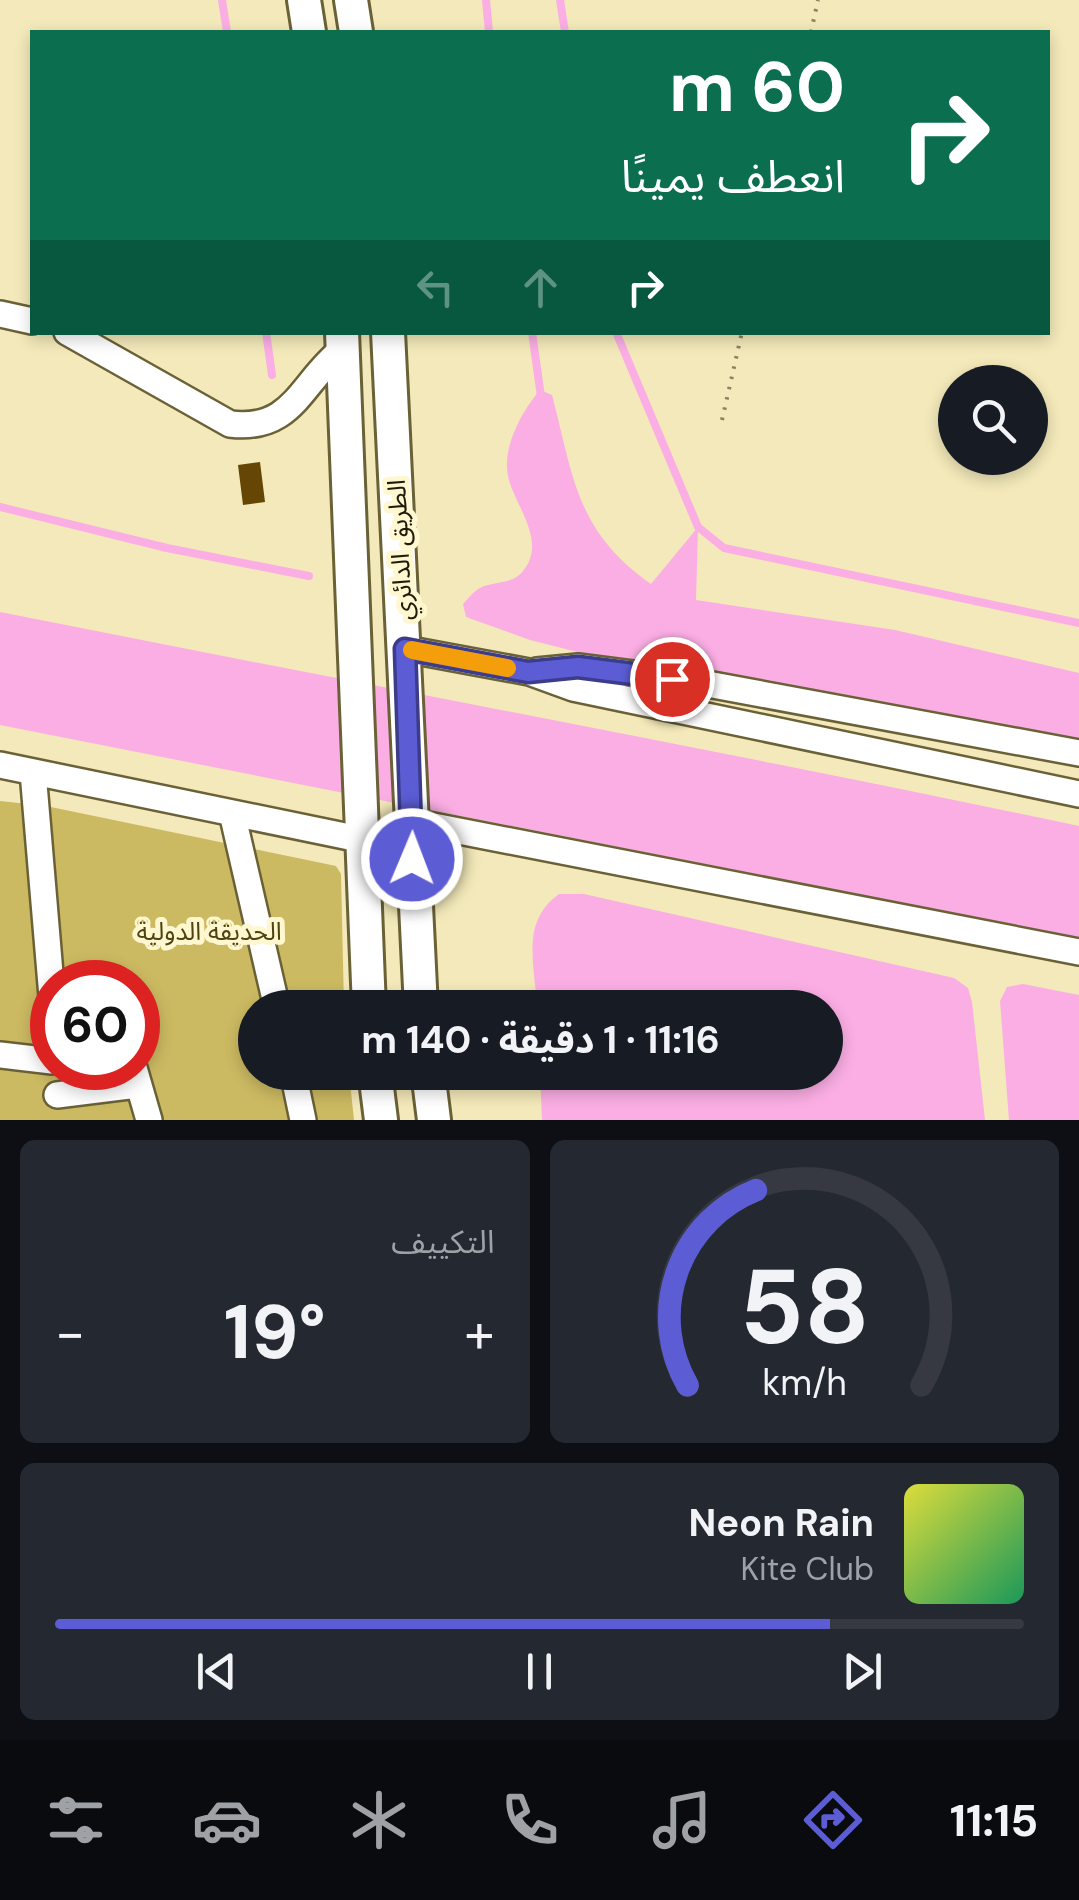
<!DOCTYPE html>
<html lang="ar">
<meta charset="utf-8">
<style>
body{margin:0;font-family:"DM Sans","Noto Sans Arabic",sans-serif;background:#242831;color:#f1f3f6;direction:rtl;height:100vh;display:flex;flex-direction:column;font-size:38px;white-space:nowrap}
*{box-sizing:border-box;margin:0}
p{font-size:32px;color:#9ea1a6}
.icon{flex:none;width:55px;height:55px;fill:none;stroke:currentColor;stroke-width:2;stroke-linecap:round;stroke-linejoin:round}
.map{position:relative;height:1120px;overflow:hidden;direction:ltr}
.side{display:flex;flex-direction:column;gap:20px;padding:20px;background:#0d0f14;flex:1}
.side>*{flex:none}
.banner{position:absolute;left:30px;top:30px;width:1020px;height:305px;border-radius:0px;box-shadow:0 5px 15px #0003;direction:rtl;background:#0b6e4f;color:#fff;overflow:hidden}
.controls{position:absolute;left:938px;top:365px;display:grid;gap:20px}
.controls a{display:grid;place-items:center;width:110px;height:110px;border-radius:50%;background:#171b24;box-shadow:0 5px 15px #0003;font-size:50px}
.speed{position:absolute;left:30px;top:960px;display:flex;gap:20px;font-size:50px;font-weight:700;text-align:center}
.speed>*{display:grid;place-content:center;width:130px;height:130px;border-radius:50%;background:#171b24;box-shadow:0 5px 15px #0003;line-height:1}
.speed .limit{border:15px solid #d22;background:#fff;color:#111}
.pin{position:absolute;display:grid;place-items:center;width:85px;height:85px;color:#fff;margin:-42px;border:5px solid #fff;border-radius:50%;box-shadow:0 2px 10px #0007}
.me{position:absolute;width:110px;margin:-55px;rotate:1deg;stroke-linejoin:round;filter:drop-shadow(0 0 8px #0008)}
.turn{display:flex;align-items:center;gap:35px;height:210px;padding:0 40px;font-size:45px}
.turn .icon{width:130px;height:130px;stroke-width:2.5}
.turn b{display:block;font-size:70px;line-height:85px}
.lanes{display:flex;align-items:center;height:95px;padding:0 40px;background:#0003;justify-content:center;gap:50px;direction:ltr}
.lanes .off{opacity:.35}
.big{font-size:75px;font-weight:700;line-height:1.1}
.side .tile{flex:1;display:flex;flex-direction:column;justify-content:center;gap:15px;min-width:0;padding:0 35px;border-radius:15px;background:#242831}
.side .dial{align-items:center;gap:0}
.dial svg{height:260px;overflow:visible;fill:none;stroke:#363941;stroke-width:7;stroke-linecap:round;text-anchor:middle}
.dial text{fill:#f1f3f6;stroke:none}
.song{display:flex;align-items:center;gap:30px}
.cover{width:120px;height:120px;border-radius:15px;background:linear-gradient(135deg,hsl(60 70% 55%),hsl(150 70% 35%))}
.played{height:10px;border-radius:5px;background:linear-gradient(90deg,#5c5dd5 80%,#363941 80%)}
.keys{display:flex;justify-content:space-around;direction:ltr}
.heat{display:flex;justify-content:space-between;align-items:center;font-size:55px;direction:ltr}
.side .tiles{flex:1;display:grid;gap:20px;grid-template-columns:1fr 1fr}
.tile:last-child{grid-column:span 2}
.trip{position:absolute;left:238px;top:990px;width:605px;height:100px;border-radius:50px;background:#171b24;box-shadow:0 5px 15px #0003;font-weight:700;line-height:100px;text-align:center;direction:rtl}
.menu{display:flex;height:160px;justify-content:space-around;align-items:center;background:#090b0e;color:#9ea1a6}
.menu .icon{width:70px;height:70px}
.menu .on{color:#5c5dd5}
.menu b{font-size:45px;color:#f1f3f6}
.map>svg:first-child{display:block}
</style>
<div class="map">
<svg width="1079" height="1120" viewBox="0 0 1079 1120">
<rect width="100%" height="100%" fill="#f3e9ba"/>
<!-- green -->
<path fill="#ccba62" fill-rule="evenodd" d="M 0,801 L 46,806 L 336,866 L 341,874 L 344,1007 L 255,1008 L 255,1072 L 349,1073 L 354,1120 L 0,1120 ZM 52,982 L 138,982 L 138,1068 L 52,1068 Z"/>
<!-- water -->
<path fill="#fbaee4" d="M 540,390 L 552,395 C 574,479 576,531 651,584 L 698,527 L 696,600 L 895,630 L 1079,673 L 1079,744 L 601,658 L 530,640 L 466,617 L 463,604 C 468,599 474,591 480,588 C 494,581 512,585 523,571 C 548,541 514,505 508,476 C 502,447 522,411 540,390 Z
M 0,612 C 360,684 720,750 1079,826 L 1079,938 L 0,725 Z
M 559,894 L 584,894 L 954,978 L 968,988 L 972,1002 L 985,1120 L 542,1120 L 540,1073 L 825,1072 L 825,1008 L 537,1007 C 535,965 520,922 559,894 Z
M 1023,984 L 1079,995 L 1079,1120 L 1009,1120 L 1000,1001 L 1007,987 Z"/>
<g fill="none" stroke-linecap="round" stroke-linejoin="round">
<!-- stream -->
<path stroke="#fbaee4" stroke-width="8" d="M 222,0 L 227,32
M 486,0 L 489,32
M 560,0 L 565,32
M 266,332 L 272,375
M 532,332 L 541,397
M 616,332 L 698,527 L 724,548 L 1079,623
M 0,507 L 167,548 L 309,576"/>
</g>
<!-- building -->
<path fill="#664605" d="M 260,462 L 265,502 L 243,505 L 238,465 Z"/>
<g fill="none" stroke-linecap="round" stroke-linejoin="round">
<defs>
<path id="minor" d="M 0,314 L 32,321
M 67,332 L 230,424 C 294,432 301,381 343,349
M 405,649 L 529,672 L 573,688 L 1079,794
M 537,671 L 578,667 L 702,683 L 1079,753
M 0,765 L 364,840
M 33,772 L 52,997
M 232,813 L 277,1008
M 413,822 L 1079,952
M 0,1055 L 52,1061
M 134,1068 L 149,1120
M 293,1072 L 303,1120
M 57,1095 L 137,1085"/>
<path id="major" d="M 304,0 L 309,32
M 351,0 L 356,32
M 342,332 L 369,1008
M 388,332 L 421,1008
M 375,1072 L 381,1120
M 428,1072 L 434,1120"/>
</defs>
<!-- minor casing -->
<use href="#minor" stroke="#6a6136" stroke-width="30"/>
<!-- major casing -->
<use href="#major" stroke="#6a6136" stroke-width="38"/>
<!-- path -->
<path stroke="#8a8362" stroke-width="4" stroke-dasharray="2.5 8" stroke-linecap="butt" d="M 811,32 L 818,0
M 722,420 L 742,332"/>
<!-- minor -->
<use href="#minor" stroke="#fff" stroke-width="25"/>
<!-- major -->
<use href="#major" stroke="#fff" stroke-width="32"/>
</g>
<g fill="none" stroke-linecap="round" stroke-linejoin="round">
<defs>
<path id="route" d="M 412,859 L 405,649 L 528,672 L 578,667 L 672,679"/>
</defs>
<!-- route casing -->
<use href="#route" stroke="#3c3c8a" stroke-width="25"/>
<!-- route -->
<use href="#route" stroke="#5c5dd5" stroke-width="18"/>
<!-- slow -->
<path stroke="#f59e0b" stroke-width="18" d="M 412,650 L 507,668"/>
</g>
<g text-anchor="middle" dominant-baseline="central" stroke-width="10" stroke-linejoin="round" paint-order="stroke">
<!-- street labels -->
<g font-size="25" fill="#1f1b09" stroke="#fef7d0">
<text transform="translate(400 550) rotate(-93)">الطريق الدائري</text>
</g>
<!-- park labels -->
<g font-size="25" fill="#4d4412" stroke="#fef7d0">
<text x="209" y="931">الحديقة الدولية</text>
</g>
</g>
</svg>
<div class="controls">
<a><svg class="icon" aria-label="search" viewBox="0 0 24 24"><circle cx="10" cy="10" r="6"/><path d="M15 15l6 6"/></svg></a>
</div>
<div class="speed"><div class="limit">60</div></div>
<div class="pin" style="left:672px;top:679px;background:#d93025"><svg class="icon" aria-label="arrive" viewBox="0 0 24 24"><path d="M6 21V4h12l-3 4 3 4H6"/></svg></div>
<svg class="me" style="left:412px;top:859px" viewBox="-20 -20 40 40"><circle r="17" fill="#5c5dd5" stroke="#fff" stroke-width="3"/><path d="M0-11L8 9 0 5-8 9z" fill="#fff"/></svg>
<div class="trip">11:16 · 1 دقيقة · 140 m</div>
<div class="banner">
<div class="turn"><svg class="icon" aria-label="right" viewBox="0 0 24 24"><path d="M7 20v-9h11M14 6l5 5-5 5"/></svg><div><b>60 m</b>انعطف يمينًا</div></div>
<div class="lanes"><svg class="icon off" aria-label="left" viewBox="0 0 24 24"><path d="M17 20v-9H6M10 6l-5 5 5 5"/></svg><svg class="icon off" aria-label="ahead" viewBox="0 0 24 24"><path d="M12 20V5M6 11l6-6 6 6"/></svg><svg class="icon" aria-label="right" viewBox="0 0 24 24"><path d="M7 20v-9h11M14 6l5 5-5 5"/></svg></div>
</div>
</div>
<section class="side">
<div class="tiles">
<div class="tile dial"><svg viewBox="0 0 100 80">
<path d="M14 69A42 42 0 1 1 86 69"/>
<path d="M14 69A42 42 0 0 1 35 9" stroke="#5c5dd5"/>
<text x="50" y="56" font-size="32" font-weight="700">58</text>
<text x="50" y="72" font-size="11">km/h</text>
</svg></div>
<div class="tile"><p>التكييف</p>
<div class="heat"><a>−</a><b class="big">19°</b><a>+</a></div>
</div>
<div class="tile">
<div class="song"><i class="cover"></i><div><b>Neon Rain</b><p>Kite Club</p></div></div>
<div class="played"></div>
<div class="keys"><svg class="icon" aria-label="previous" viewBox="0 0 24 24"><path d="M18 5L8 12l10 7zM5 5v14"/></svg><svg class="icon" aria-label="pause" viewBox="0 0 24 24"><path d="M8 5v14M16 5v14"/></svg><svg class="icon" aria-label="next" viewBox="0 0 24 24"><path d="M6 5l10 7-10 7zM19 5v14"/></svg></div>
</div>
</div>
</section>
<nav class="menu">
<b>11:15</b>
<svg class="icon on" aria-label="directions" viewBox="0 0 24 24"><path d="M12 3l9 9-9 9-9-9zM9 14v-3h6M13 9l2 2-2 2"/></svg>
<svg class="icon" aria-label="music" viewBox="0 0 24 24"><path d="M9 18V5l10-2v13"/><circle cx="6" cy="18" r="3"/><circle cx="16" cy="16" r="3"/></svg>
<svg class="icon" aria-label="phone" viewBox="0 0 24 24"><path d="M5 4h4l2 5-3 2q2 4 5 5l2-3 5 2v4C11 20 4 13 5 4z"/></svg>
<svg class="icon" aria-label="climate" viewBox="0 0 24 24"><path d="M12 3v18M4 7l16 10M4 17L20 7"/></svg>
<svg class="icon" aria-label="car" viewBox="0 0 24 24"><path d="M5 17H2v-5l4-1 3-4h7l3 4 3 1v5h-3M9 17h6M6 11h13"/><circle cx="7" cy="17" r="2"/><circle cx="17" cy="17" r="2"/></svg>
<svg class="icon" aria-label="filters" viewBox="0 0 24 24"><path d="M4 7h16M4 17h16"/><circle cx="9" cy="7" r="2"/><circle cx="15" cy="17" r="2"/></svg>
</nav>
